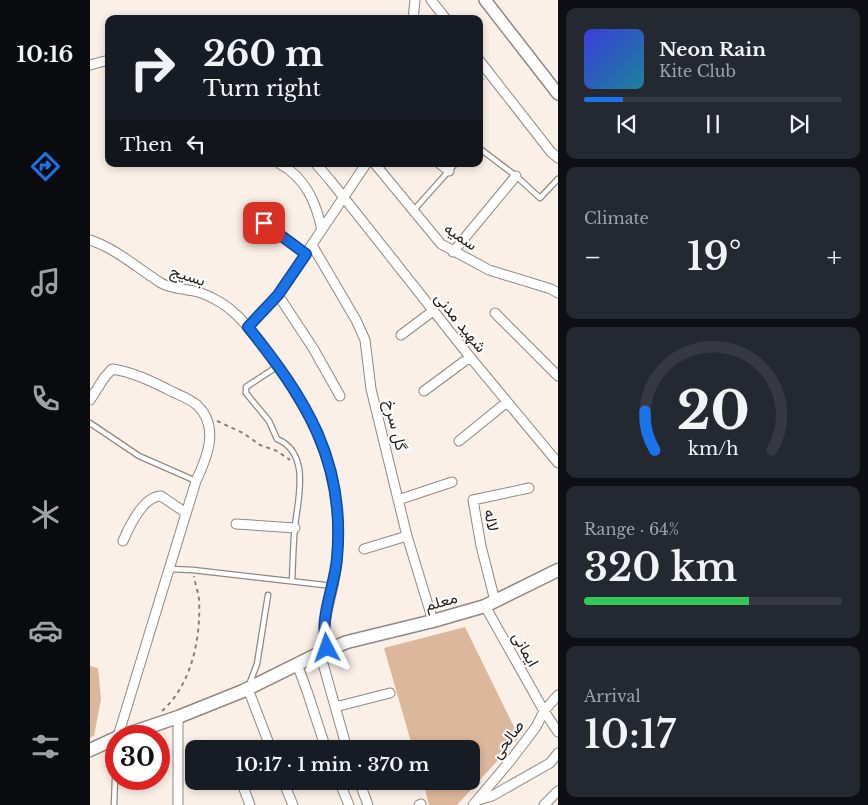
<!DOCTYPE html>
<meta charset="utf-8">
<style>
body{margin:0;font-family:"Libre Baskerville",Vazirmatn,serif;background:#242831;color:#f1f3f6;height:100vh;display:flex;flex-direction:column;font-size:19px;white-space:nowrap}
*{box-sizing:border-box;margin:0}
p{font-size:16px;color:#9ea1a6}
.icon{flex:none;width:28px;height:28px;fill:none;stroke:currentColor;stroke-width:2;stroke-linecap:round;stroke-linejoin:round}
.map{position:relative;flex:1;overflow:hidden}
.details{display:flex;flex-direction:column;gap:8px;padding:8px;background:#0d0f14;width:310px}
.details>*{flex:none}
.top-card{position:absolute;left:15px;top:15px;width:378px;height:152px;border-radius:10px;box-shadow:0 2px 8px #0003;background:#171b24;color:#f1f3f6;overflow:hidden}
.speed{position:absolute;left:15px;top:725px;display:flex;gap:10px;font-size:25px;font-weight:700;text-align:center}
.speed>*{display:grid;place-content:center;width:65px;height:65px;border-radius:50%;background:#171b24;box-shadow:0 2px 8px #0003;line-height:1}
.speed .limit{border:8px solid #d22;background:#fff;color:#111}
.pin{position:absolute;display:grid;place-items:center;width:42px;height:42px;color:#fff;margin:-21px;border-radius:10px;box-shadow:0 2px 8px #0006}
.me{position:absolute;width:55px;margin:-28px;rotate:356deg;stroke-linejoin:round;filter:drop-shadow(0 0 4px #0008)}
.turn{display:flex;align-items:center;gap:18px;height:105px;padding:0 15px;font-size:22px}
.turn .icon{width:65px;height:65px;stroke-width:2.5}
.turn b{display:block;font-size:35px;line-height:42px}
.then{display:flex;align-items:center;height:48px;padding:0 15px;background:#0003;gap:10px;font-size:19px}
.big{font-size:38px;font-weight:600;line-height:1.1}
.details .card{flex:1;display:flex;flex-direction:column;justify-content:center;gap:8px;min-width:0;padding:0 18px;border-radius:10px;background:#242831}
.details .dial{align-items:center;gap:0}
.dial svg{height:130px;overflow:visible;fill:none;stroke:#363941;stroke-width:7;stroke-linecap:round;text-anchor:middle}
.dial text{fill:#f1f3f6;stroke:none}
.song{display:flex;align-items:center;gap:15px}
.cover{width:60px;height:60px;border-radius:8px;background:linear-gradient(135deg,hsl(240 70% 55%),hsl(190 70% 35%))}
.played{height:5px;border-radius:2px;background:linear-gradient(90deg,#1a73e8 15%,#363941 15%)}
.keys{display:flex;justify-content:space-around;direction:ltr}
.heat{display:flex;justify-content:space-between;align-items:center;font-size:28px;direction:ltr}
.charge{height:8px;border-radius:4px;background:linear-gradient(90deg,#34c759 64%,#363941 0)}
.trip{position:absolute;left:95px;top:740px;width:295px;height:50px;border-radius:10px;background:#171b24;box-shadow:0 2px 8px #0003;font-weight:600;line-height:50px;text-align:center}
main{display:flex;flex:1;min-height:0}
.tab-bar{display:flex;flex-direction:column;width:90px;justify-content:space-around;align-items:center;background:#090b0e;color:#9ea1a6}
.tab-bar .icon{width:35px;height:35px}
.tab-bar .active{color:#1a73e8}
.tab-bar b{font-size:22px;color:#f1f3f6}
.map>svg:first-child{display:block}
</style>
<main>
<nav class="tab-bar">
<b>10:16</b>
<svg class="icon active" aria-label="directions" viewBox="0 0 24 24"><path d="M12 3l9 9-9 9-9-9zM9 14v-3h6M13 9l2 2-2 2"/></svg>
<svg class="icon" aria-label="music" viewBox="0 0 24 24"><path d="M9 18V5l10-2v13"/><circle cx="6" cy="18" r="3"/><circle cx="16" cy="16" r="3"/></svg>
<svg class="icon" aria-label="phone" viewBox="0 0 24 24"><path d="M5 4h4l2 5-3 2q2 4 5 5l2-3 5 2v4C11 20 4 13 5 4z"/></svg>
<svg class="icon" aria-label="climate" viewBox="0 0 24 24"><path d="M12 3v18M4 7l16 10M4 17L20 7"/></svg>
<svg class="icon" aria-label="car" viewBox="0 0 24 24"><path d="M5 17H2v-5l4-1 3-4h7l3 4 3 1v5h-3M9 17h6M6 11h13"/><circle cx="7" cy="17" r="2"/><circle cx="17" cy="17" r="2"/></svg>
<svg class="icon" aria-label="filters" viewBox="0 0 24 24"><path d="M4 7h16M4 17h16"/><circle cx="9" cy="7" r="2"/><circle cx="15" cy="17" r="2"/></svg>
</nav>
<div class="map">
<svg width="468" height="805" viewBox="0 0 468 805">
<rect width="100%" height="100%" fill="#fbf0e8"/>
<!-- green -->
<path fill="#ddb79b" d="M 375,627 L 429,737 L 367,805 L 339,805 L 333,781 L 381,781 L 381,749 L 323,749 L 294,648 Z
M 0,666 L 8,668 L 11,699 L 4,736 L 0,738 Z"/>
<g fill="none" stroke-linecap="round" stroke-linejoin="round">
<defs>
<path id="service" d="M 389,148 L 426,176 L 450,198 L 468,179
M 323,211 L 365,164
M 188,366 L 156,387 L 156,393 L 179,421 L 187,439 C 221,453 208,499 205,526 C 203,544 203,563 202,581
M 0,423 L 49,456 L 106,481
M 80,569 L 103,570 L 243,586
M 159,685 L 167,664 L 178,595
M 24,805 L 26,755"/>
<path id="minor" d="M 341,0 L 356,19
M 323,19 L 325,0
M 389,60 L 461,152 L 468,158
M 0,65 L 19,60
M 190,164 C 216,178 226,203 232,230
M 226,164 L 240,180 L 380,357 L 468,463
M 285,164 L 351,244 L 399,270 L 461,289 L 468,293
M 350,164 L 359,171
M 174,223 L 216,254
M 0,240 C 27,249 47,268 71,283 C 81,289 97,289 108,292 C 118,295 133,303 141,310 C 159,325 174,346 187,365 C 225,420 248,465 248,533 C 248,551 247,569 243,586 C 238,608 231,627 238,649
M 222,245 L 266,320 L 275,340 L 281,389 L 317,536 L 343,621
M 363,252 L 426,176
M 188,295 L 223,348 L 250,396
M 405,313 L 468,376
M 158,327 L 188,295 L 276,164
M 311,335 L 343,311
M 334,391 L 380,357
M 0,400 L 14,378 L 22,369 C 42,372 59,380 77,389 C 86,394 99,398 107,405 C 130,427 117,458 106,481 L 28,736
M 369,441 L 417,402
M 308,500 L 362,482
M 146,524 L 205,528
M 33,541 C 39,527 53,496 71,496 L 96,513
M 274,549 L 317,536
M 405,601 L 391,546 L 383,500 L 439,488
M 395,606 L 454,711 L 468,732
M 230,653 L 257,749
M 207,664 L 217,691 L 236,749
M 158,689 L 181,749
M 245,707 L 300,693
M 151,781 L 160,805
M 193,781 L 203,805
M 249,781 L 259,805
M 269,781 L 278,805
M 388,800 L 402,796 L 460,763 L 468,753
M 88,805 L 88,717
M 329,805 L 331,804
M 383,805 L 421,760 L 446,727 L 454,711 L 468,695
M 454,805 L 468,791"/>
<path id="tertiary" d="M 395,0 L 468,94"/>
<path id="secondary" d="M 32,736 L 88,717 L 153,691 L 230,653 L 257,642 L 343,621 L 395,606 L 468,570
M 0,750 L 26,738"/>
</defs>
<!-- service casing -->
<use href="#service" stroke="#928881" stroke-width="7"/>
<!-- minor casing -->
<use href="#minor" stroke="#928881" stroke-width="11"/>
<!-- tertiary casing -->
<use href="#tertiary" stroke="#928881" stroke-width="14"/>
<!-- secondary casing -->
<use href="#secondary" stroke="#928881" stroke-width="15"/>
<!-- path -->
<path stroke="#88817b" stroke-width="2" stroke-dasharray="4 4" stroke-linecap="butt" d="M 389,86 L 394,79
M 127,421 L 153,433 L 170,445 L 187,451 L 200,460
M 72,711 C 102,684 111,638 109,599 C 108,591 105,584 104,576"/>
<!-- service -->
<use href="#service" stroke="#fff" stroke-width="4.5"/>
<!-- minor -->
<use href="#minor" stroke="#fff" stroke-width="9"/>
<!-- tertiary -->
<use href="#tertiary" stroke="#fff" stroke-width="11"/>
<!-- secondary -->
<use href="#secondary" stroke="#fff" stroke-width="12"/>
</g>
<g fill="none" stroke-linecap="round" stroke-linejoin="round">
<defs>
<path id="route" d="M 174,223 L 216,254 L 188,295 L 158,327 C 216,399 256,462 247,558 C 245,587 228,618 237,648"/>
</defs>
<!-- route casing -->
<use href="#route" stroke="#114b97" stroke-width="12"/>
<!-- route -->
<use href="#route" stroke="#1a73e8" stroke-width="9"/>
</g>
<g text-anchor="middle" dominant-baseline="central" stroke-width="4" stroke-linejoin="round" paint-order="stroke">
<!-- street labels -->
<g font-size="16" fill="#231f1c" stroke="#fff">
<text transform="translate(371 236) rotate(34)">سمیه</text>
<text transform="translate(98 275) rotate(18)">بسیج</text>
<text transform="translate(371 322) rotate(51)">شهید مدنی</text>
<text transform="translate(306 425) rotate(76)">گل سرخ</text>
<text transform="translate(402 520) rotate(80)">لاله</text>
<text transform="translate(351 601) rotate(-16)">معلم</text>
<text transform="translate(436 649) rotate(61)">ایمانی</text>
<text transform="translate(417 739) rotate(-53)">صالحی</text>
</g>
</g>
</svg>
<div class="speed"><div class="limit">30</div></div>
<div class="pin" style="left:174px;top:223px;background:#d93025"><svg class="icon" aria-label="arrive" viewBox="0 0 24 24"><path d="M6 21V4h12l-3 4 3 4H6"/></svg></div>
<svg class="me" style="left:237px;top:648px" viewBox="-20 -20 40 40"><path d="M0-17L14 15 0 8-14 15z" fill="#1a73e8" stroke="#fff" stroke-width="4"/></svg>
<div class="trip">10:17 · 1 min · 370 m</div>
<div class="top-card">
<div class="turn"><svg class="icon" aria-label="right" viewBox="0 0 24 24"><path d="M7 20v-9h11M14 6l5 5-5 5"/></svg><div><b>260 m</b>Turn right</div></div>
<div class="then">Then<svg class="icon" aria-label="left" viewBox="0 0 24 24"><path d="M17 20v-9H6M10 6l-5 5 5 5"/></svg></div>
</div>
</div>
<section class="details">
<div class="card">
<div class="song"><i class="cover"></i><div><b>Neon Rain</b><p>Kite Club</p></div></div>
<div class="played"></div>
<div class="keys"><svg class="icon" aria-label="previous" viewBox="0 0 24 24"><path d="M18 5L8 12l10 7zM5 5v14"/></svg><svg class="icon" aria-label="pause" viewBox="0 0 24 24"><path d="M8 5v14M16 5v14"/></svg><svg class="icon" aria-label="next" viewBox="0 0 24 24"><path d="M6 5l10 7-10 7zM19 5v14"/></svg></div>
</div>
<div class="card"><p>Climate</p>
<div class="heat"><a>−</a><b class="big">19°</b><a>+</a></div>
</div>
<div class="card dial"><svg viewBox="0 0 100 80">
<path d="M14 69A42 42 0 1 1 86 69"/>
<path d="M14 69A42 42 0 0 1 8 45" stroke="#1a73e8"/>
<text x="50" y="56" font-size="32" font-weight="700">20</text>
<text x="50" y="72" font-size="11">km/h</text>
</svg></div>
<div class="card"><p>Range · 64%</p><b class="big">320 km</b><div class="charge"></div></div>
<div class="card"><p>Arrival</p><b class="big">10:17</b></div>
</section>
</main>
